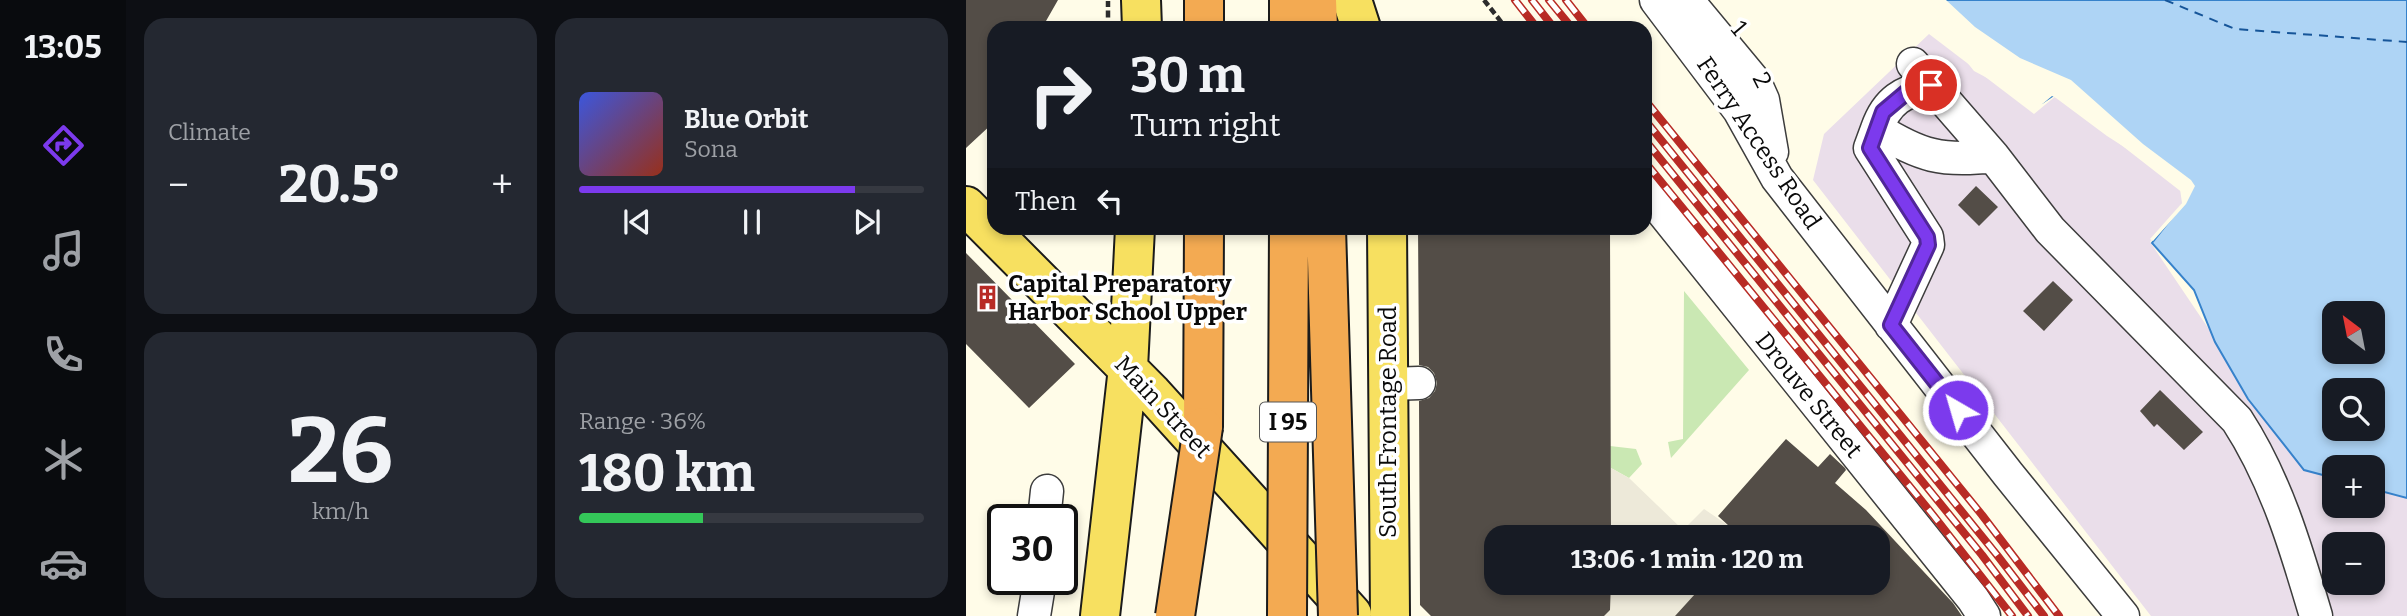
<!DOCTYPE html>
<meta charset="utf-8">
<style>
body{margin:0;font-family:Bitter,serif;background:#242831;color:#f1f3f6;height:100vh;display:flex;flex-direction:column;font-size:26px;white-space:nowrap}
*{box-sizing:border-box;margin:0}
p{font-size:23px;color:#9ea1a6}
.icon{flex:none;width:38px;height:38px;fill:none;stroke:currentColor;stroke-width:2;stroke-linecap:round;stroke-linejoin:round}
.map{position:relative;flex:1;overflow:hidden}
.side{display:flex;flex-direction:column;gap:18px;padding:18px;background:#0d0f14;width:840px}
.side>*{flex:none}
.guide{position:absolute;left:21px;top:21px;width:665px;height:214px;border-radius:21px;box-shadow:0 4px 10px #0003;background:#171b24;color:#f1f3f6;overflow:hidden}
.needle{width:46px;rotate:328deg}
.controls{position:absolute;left:1356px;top:301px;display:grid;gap:14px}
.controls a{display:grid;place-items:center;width:63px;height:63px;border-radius:14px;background:#171b24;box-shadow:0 4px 10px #0003;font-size:35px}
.speed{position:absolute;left:21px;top:504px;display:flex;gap:14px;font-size:35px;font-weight:700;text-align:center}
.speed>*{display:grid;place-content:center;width:91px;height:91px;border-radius:50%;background:#171b24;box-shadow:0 4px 10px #0003;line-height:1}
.speed .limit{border:4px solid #111;border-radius:10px;background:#fff;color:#111}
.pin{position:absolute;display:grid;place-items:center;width:60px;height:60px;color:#fff;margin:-30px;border:4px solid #fff;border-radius:50%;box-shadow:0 2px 7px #0007}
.me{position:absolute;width:77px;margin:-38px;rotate:322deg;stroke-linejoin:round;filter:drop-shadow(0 0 5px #0008)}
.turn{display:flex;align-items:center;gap:24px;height:147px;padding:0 28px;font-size:32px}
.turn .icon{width:91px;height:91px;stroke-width:2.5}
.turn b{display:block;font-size:49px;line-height:60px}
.then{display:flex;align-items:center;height:66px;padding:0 28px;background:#0003;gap:14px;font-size:26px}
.big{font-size:52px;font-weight:700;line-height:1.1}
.side .card{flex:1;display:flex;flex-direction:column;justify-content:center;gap:10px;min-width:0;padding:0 24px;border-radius:21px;background:#242831}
.side .dial{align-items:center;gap:0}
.dial b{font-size:91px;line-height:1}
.song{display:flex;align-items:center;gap:21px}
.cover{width:84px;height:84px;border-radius:10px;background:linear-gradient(135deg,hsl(230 70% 55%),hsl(10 70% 35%))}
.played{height:7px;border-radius:4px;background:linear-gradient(90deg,#7c3aed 80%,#363941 80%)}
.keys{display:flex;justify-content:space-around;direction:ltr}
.heat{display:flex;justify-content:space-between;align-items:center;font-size:38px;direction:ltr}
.charge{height:10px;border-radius:5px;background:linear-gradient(90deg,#34c759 36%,#363941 0)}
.side .tiles{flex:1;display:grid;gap:18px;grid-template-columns:repeat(2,1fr)}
.trip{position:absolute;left:518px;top:525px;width:406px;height:70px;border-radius:21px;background:#171b24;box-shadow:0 4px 10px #0003;font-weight:700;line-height:70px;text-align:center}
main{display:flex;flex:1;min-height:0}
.dock{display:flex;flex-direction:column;width:126px;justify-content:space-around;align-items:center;background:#090b0e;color:#9ea1a6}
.dock .icon{width:49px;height:49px}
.dock .selected{color:#7c3aed}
.dock b{font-size:32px;color:#f1f3f6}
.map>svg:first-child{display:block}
</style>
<main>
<nav class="dock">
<b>13:05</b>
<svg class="icon selected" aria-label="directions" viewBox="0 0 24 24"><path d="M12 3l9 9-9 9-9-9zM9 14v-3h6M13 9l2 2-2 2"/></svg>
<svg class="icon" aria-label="music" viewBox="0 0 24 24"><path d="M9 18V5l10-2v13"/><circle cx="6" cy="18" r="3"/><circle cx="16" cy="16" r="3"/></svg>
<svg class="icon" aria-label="phone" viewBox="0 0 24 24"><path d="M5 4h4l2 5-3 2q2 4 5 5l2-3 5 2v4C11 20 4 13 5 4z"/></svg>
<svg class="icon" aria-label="climate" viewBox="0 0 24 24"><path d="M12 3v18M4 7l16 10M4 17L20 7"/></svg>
<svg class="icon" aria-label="car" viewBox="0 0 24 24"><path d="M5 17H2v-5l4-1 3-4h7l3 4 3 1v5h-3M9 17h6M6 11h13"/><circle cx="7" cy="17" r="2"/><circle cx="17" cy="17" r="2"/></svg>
</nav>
<section class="side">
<div class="tiles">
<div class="card"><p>Climate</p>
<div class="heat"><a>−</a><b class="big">20.5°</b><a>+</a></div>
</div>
<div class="card">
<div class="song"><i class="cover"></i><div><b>Blue Orbit</b><p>Sona</p></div></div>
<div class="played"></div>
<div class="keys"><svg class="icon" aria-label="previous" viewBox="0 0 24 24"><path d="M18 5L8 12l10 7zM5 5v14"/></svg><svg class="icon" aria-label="pause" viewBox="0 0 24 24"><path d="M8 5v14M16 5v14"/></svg><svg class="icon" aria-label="next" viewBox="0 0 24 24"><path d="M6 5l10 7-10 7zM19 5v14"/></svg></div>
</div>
<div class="card dial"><b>26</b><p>km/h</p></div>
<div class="card"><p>Range · 36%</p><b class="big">180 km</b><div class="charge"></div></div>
</div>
</section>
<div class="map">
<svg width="1441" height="616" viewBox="0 0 1441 616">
<rect width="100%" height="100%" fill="#fffce8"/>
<!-- industrial -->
<path fill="#eadeea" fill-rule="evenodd" d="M 963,34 L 1068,114 L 1091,95 L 1222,197 L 1184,242 L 1338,470 L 1368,478 L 1368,506 L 1407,506 L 1407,489 L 1441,498 L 1441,616 L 1185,616 L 847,180 L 858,134 ZM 1368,544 L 1407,544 L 1407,583 L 1368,583 Z"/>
<!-- green -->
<path fill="#cae8b3" d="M 718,291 L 783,370 L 705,458 L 702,442 L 717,439 Z
M 644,446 L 670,449 L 676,464 L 663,478 L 645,468 Z"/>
<!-- plaza -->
<path fill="#ede9d9" d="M 645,468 L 663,478 L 717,530 L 738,509 L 763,526 L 754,537 L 645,537 Z
M 645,583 L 739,583 L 709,616 L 638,616 L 644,610 Z"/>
<!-- water -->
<path fill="#aed4f5" stroke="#3682cb" stroke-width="2" fill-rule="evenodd" d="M 969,0 L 1441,0 L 1441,498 L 1407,489 L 1407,467 L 1368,467 L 1368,478 L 1338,470 L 1282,399 L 1249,342 L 1228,290 L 1186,243 L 1220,200 L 1216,180 L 1091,93 L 1076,103 ZM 1368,313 L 1407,313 L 1407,352 L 1368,352 ZM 1368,390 L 1407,390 L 1407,429 L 1368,429 Z"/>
<!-- pier -->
<path fill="#fffce8" d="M 965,0 L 980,0 L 1009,27 L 1054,58 L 1105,80 L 1177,144 L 1225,180 L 1229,186 L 1220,204 L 1187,241 L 1184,239 L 1216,203 L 1213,182 L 1141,136 L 1090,98 L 1086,96 L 1074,106 L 1008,71 L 980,36 Z"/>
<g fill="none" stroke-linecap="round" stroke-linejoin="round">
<!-- ferry -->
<path stroke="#165599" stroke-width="2" stroke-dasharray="9 7" stroke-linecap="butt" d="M 1199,0 L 1269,29 L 1441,42"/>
</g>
<!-- building -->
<path fill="#534d47" d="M 0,0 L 92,0 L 76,28 L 28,28 L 28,122 L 0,148 Z
M 1010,186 L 1032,207 L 1013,226 L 992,205 Z
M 452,228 L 644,228 L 645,537 L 530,537 L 530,583 L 645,583 L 644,610 L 638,616 L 465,616 L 454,605 L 453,401 L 463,398 L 469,391 L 471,383 L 468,373 L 462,367 L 453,365 Z
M 0,253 L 109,364 L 63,408 L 0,344 Z
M 1087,281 L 1107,300 L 1078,331 L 1057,311 Z
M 1194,390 L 1237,432 L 1218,450 L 1191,424 L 1188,427 L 1174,411 Z
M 820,439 L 852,467 L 864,454 L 879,468 L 880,470 L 869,483 L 900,510 L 987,603 L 996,616 L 709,616 L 739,583 L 912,583 L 912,537 L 754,537 L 763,526 L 752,516 Z"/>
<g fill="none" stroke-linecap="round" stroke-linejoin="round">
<defs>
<path id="minor" d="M 690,0 L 773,110 L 811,178 L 1042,474 L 1157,616
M 721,0 L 789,82 L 797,100 L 806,152
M 947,64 L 1027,156 L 1084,230 L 1271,420 C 1310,480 1330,548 1350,616
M 965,85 C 937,92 921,100 911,129 C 954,156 976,162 1027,156
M 911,129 L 904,148 L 961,237 L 962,245 L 925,325
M 679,190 L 1007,599 L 1018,616
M 423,384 L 453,383
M 78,520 L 81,491
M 68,616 L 74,579"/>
<path id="major" d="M 175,0 L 176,28
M 386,0 L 395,28
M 0,206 L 186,393 L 386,614
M 421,228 L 424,616
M 134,616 L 162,368 L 169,228"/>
<path id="highway" d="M 351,0 L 352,28
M 238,28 L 238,0
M 323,28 L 323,0
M 237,427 L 238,228"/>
</defs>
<!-- minor casing -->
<use href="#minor" stroke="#3d3d3d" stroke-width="35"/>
<!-- major casing -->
<use href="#major" stroke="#1b1b1b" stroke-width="42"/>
<!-- highway casing -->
<use href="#highway" stroke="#1b1b1b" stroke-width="42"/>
<!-- path -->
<path stroke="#2c2c2c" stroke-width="4.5" stroke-dasharray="7 3.5" stroke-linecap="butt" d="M 518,0 L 540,28
M 142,28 L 142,1"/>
<!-- minor -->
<use href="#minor" stroke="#fff" stroke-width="32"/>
<!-- major -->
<use href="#major" stroke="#f7e060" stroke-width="38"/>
<!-- highway -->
<use href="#highway" stroke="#f3aa52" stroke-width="38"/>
<defs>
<path id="rail" d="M 549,0 L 571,28
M 566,0 L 588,28
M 583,0 L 606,28
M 600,0 L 622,28
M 679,100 L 1016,515 L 1093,616
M 679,120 L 1031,555 L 1078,616
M 679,140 L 1016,555 L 1062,616
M 679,162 L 967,515 L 1046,616"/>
</defs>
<!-- rail casing -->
<use href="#rail" stroke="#b82b25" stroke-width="8"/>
<!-- rail -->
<use href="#rail" stroke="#fff" stroke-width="5" stroke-dasharray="16" stroke-linecap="butt"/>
<defs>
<path id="highway-bridge" d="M 360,228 L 372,616
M 209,616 L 237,427
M 321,616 L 323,228"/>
</defs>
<!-- highway-bridge casing -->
<use href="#highway-bridge" stroke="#1b1b1b" stroke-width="42" stroke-linecap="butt"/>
<!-- highway-bridge -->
<use href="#highway-bridge" stroke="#f3aa52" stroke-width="38"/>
</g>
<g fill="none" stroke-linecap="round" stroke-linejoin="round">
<defs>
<path id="route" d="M 965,85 L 942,91 L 917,112 L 904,148 L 961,237 L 962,245 L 925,325 L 992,410"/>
</defs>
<!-- route casing -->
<use href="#route" stroke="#51269a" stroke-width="18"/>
<!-- route -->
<use href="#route" stroke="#7c3aed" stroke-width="12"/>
</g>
<!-- icons -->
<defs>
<symbol id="building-bare" viewBox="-9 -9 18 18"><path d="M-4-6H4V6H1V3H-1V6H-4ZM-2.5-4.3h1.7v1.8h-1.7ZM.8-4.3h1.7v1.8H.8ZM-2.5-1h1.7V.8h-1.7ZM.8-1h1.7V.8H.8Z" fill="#b82b25" stroke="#fff" stroke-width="2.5" paint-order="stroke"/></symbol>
</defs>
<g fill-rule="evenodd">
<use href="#building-bare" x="4" y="280" width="35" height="35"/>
</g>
<g text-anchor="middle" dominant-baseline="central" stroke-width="7" stroke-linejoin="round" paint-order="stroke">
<!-- shield labels -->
<rect fill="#fff" stroke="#545454" stroke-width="2" x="294" y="402.5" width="56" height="39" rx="5"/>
<g font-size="23" font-weight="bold" fill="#0a0a0a">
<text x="322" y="422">I 95</text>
</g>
<!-- street labels -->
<g font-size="24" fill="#0a0a0a" stroke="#fff">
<text transform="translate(773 28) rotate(50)">1</text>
<text transform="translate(796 80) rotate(63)">2</text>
<text transform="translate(793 143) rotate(56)">Ferry Access Road</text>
<text transform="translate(843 395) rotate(51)">Drouve Street</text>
<text transform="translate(197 407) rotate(47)">Main Street</text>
<text transform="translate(422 422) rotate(-90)">South Frontage Road</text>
</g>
<!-- poi labels -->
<g font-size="24" font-weight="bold" fill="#0a0a0a" stroke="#fff" text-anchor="start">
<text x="42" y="284">Capital Preparatory<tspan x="42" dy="28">Harbor School Upper</tspan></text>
</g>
</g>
</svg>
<div class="controls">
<a><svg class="needle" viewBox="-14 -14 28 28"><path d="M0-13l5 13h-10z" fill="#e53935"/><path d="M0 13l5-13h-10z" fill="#9ea1a6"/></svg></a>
<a><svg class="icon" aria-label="search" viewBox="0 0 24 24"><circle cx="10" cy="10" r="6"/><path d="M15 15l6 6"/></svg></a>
<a>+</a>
<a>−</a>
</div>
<div class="speed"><div class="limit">30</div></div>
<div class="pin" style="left:965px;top:85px;background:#d93025"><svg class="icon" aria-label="arrive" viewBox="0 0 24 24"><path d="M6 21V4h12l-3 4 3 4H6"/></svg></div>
<svg class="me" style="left:992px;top:410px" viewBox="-20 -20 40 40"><circle r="17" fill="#7c3aed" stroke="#fff" stroke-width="3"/><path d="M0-11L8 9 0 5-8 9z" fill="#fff"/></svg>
<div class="trip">13:06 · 1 min · 120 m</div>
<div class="guide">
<div class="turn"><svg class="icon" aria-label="right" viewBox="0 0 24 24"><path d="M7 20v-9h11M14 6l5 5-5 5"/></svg><div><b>30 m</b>Turn right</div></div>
<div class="then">Then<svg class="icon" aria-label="left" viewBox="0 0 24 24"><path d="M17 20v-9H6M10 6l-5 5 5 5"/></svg></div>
</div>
</div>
</main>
